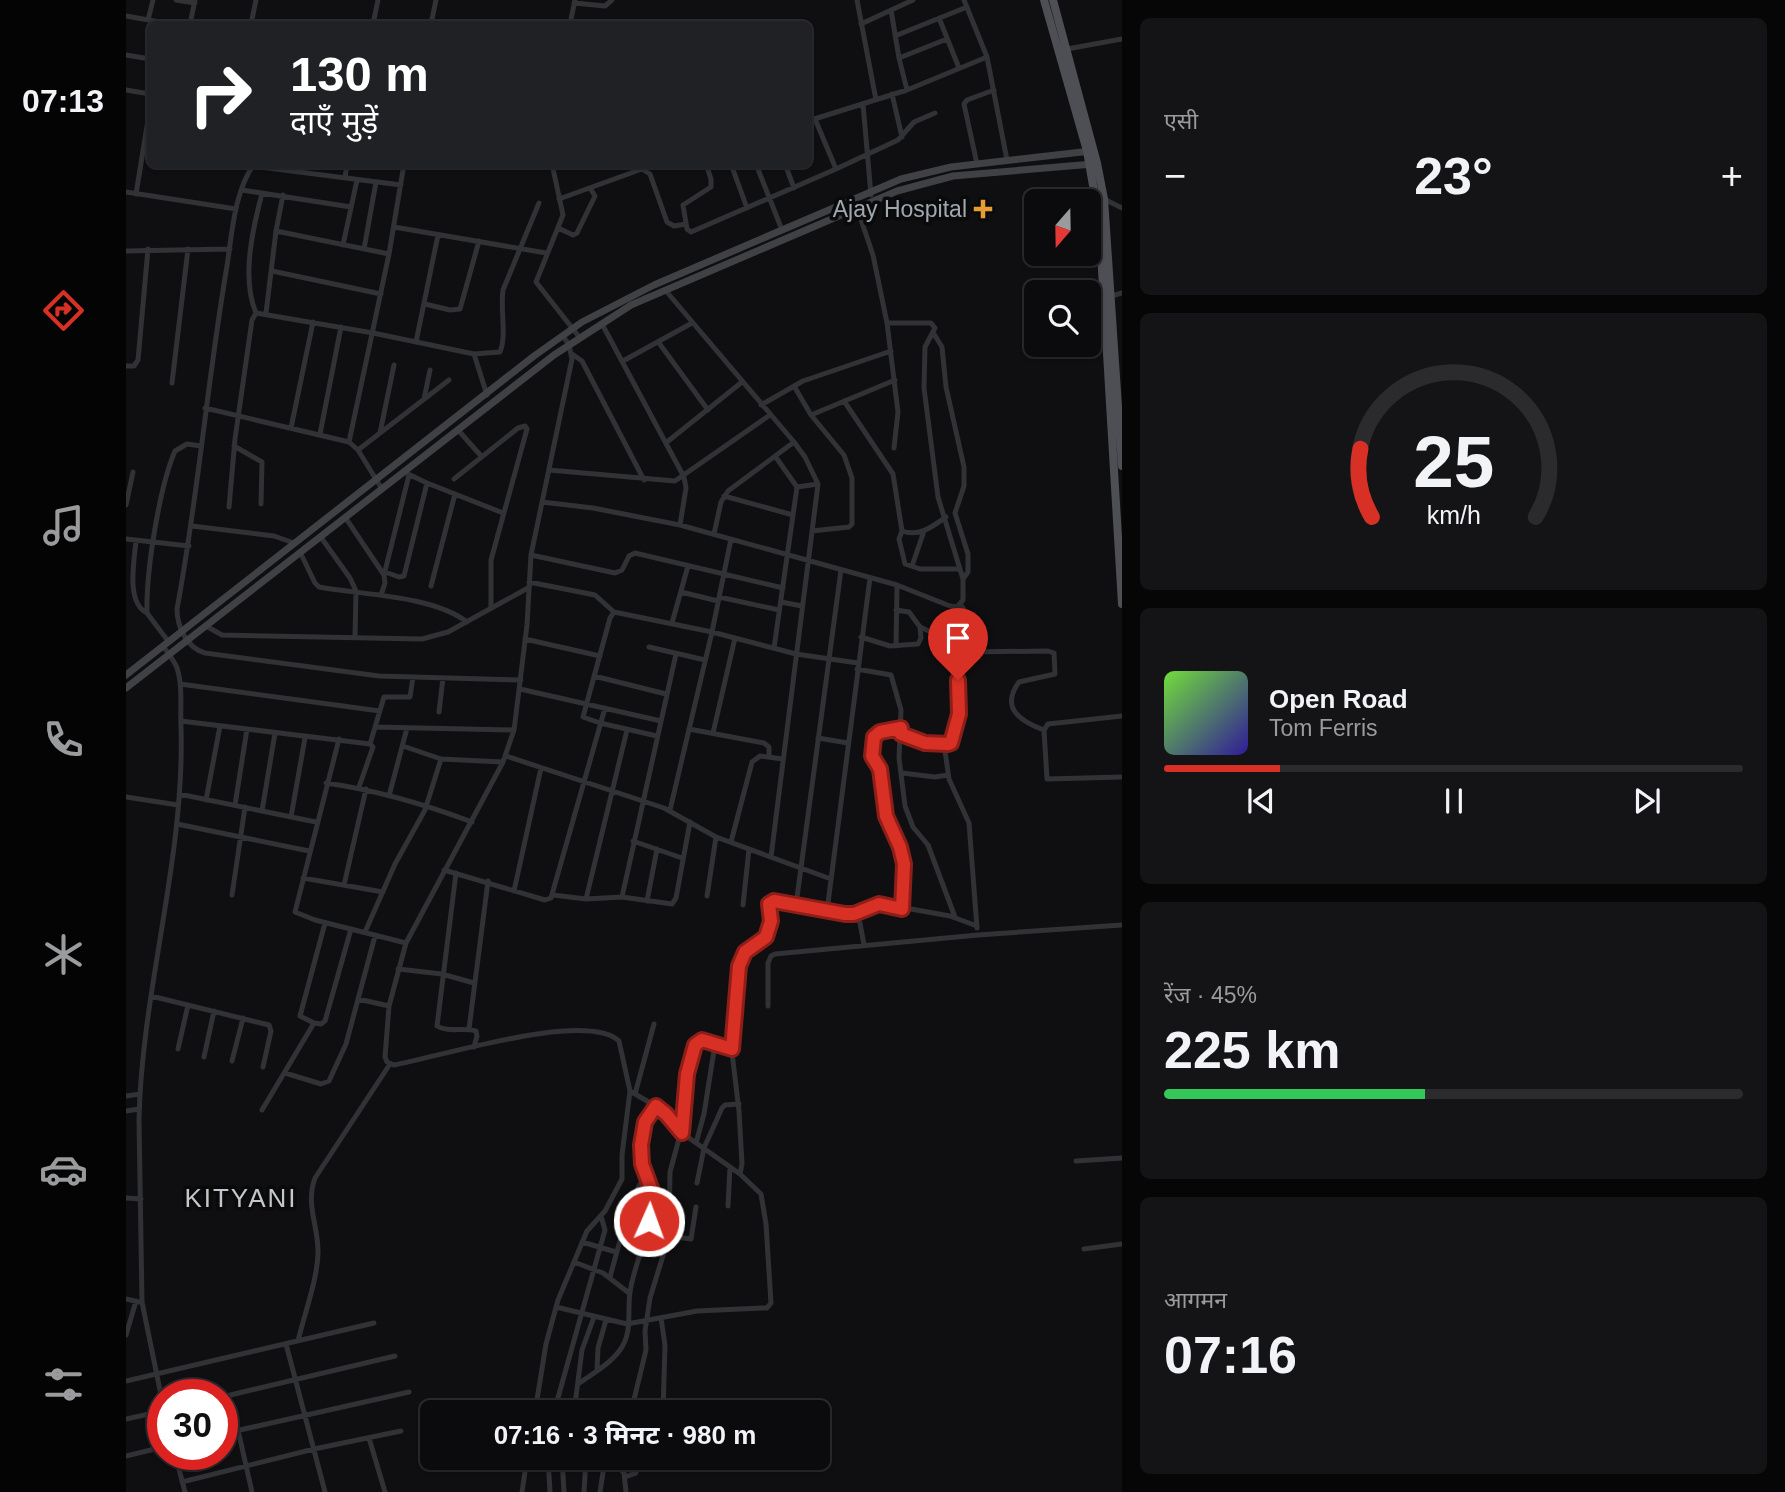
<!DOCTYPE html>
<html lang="hi">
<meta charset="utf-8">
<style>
body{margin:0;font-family:Arial,"Noto Sans Devanagari",sans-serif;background:#141416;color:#f1f3f6;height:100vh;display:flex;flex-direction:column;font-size:26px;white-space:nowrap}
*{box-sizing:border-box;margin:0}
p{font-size:23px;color:#9a9b9d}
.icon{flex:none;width:38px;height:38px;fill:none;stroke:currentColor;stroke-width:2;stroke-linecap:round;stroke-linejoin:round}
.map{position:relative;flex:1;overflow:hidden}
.panel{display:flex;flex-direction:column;gap:18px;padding:18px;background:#060607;width:663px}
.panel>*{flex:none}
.guide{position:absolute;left:21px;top:21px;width:665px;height:147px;border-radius:10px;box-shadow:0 2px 5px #0004,0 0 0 2px #2b2b2e;background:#202124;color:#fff;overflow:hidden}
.needle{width:46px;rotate:200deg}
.controls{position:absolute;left:898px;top:189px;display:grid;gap:14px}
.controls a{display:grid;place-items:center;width:77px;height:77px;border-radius:10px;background:#0b0b0d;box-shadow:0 2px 5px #0004,0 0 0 2px #2b2b2e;font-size:35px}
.speed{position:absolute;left:21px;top:1379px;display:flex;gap:14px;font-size:35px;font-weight:700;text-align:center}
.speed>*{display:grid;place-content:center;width:91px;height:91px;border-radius:50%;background:#0b0b0d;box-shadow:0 2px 5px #0004,0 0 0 2px #2b2b2e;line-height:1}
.speed .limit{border:10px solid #d22;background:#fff;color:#111}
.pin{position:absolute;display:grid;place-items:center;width:60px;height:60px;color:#fff;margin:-72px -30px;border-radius:50% 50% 50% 0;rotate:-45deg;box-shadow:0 0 7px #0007}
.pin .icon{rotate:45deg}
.me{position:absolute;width:77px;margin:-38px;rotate:2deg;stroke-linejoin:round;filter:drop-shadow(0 0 5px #0008)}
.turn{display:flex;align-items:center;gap:24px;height:147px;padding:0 28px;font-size:32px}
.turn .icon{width:91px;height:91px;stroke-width:2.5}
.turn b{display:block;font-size:49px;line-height:60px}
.big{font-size:52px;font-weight:700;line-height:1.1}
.panel .card{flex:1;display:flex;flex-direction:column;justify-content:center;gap:10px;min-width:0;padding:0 24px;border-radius:10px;background:#141416}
.panel .dial{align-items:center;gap:0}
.dial svg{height:182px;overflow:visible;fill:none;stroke:#2b2b2e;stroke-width:7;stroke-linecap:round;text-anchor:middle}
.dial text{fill:#f1f3f6;stroke:none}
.song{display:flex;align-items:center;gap:21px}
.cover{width:84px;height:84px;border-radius:10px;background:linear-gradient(135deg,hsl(100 70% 55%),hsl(250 70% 35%))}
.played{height:7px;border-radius:4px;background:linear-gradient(90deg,#d93025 20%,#2b2b2e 20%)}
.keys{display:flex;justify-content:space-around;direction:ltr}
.heat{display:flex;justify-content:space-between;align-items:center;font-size:38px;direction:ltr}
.charge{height:10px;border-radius:5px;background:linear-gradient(90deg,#34c759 45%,#2b2b2e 0)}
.trip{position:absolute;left:294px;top:1400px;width:410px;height:70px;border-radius:10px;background:#0b0b0d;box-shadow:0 2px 5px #0004,0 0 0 2px #2b2b2e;font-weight:700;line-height:70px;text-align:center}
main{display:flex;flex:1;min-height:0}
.dock{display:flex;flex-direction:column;width:126px;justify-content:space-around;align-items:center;background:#040405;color:#9a9b9d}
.dock .icon{width:49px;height:49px}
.dock .current{color:#d93025}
.dock b{font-size:32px;color:#f1f3f6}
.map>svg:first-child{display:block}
</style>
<main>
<nav class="dock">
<b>07:13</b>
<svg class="icon current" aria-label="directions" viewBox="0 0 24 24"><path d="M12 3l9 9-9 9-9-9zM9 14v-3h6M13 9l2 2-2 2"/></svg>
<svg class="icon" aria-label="music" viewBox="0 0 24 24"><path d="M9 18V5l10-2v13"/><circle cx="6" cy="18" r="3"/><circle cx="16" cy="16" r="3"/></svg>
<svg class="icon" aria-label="phone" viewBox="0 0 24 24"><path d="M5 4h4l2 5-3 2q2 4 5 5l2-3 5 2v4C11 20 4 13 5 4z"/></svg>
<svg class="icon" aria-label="climate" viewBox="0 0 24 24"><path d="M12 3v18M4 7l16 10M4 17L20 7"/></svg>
<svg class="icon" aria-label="car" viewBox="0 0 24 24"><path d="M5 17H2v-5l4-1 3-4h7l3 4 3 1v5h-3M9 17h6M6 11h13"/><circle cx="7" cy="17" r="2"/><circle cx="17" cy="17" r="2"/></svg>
<svg class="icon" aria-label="filters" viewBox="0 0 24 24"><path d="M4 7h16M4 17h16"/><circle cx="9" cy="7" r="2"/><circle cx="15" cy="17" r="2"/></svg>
</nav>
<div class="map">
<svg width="996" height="1492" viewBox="0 0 996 1492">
<rect width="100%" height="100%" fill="#0f0f11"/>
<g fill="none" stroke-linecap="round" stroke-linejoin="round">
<!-- minor -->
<path stroke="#313235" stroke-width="5" d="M 50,0 L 69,3
M 731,0 L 750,100
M 838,0 L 861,57 L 881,160
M 448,3 L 479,6 L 486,0
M 765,10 L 773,58 L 781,90
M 0,16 L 45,24
M 813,18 L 833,68
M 22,20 L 27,0
M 64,24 L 69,0
M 125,24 L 130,0
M 247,24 L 252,0
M 305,24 L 310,0
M 444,24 L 449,0
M 735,24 L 787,0
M 769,36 L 841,7
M 941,49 L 996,39
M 0,55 L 24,59
M 773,58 L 821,39
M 0,90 L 24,94
M 766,94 L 776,137
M 737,104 L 745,195
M 689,119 L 710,169
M 682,121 L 781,90 L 861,57
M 128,164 C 107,194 106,237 100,272 C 81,384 72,497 51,609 C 51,627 61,648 79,653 L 253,676 L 395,680
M 426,164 L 437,215 L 410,282 L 454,338
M 580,164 L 585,179 L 585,187 L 557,205 L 561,229 L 565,232 L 710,169 L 772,140 L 788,122 L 809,113
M 605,164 L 621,208
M 630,164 L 656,230
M 659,164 L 668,188
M 851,164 L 838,104 L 841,100 L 868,90
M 126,166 L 275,185
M 219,178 L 221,164
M 116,190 L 225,207
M 0,192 L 110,209
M 10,194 L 24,108
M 433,199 L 516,169 L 524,174 L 541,222 L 548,226 L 560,224
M 978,199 L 996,208
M 731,208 L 747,255 L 761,323 L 772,412 L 768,448
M 268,227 L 420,253
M 432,228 L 447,235 L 451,233 L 469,196 L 464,188
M 150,231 L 263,254
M 217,245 L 231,180
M 238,249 L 250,182
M 0,251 L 104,249
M 146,271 L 255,294
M 540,291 L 668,442 L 679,457 L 692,484 L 645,857
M 986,296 L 996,293
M 299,304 L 324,310 L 334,309 L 353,241
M 130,313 C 115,278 127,228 136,193
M 140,313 L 150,231 L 157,195
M 476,324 L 558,477 L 560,488 L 554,525
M 808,334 L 816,347 L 820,387 L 838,467 L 838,486 L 829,513 L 842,554 L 842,572 L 837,579
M 290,342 L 312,235
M 533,343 L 582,410
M 348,354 L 361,395
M 446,354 L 456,361 L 518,480
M 497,361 L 566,323
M 0,366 L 8,366 L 12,360 L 22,249
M 46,383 L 62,249
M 668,386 L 685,415 L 718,455 L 726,478 L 726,524 L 723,527 L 686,531
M 298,399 L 304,370
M 718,401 L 767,474 L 776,531 C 793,537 806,527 820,517
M 635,405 L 677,381 L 765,351
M 79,408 L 223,442 L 232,450 L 256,489
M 685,415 L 769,380
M 165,428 L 187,322
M 332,430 L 356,457
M 254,433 L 268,365
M 194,434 L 215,327
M 223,442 L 263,254 L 278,164
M 541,442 L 616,382
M 108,446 L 136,462 L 135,504
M 232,450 L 323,380
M 423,470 L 549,481 L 644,415
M 278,472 L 301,483 L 377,513
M 328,479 L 392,428 L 399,426 L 401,429 L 365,560 L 365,608
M 671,487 L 692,484
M 598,496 L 667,515
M 416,502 L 467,508 L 554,525 L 771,585 L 824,606 L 831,607 L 837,600 L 837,579 L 812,497 L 798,388 L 799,347 L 809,328 L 805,323 L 761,323
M 0,505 L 7,472
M 103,507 L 109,439 L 126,320 L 130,313 L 247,333 L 348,354 L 374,352 C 381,335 374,309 377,290 L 413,203
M 219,517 L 258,575 L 259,583 L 255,595
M 66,526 L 148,536 L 168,543
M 776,531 L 773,539 L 779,564 L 794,569 L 834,569
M 588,534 L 595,502 L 602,491 L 668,442
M 194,536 L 224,578 L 230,591 L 229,638
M 0,539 L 63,546
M 10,541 C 8,562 0,603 21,613
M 174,552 L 189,583 L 193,587 C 235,595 306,595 341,622
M 405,555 L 489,573 L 496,570 L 503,556 L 509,553 L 657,588
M 786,566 L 798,531
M 259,572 L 273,577 L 278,576 L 301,483
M 258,575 L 283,475
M 403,582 L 469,595 L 488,612
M 305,586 L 329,494
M 555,592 L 592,601
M 593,597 L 653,610
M 655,602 L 676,606
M 834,604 L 848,623 L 850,652
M 770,610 L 783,612 L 794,627 L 812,635 L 819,658 L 834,684 L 833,714 L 825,743 C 808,748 791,740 775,734
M 546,623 L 562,566
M 80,626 L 96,635 L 296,639 L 322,632 L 402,588
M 735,637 L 764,646 L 792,644 L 795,638 L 794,627
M 399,639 L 474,656
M 42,641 L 21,613 C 20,572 33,488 49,451 L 61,444 L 75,446
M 770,646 L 771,585
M 523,647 L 579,660
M 648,648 L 671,487 L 649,456
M 819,658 L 840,652 L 922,651 L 928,653 L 929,674 L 893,682 C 874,708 894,721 918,730
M 731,669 L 765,675 L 775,710 L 773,758 L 779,806 L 787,827 L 802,845 L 829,917
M 468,676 L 540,694
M 54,684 L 254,711
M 394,689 L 535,721
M 313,712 L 317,678
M 996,716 L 922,724 L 918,730 L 921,779 L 996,777
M 55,721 L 244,744 L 247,747 L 233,787
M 249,727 L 388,730
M 775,728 L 749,735 L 746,756 L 754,769 L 759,816 L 774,847 L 778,869 L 777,909
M 563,729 L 638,743 L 643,747 L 643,757
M 587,733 L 609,638
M 531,736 L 474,723 L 457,717 L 484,618 L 488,612 L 586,632 L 670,654 L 732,663
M 692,738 L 722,743
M 213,739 L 169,912 L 189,920 L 280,943
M 244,744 L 258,697 L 284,697 L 287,677
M 818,744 L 823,779 L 843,823 L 851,928
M 277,746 L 315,759 L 377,762
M 380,756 L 538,808 L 590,837 L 705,879
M 776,773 L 809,777 L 822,775
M 200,783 C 250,790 298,804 346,822
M 53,794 L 190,822
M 263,796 L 281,728
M 0,797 L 52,805
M 80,800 L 94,726
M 109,805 L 121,729
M 544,810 L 586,632 L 605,539
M 136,811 L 149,733
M 165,817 L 179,738
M 51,824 L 183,851
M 507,841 L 556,858
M 605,842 L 626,762 L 634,756 L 657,759
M 318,870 L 419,900 L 425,898 L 479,708
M 330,873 L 311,1026 C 322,1033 338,1027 350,1031 L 351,1036 L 348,1047
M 177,878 L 257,892
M 218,885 L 240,789
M 388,891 L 415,768
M 106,895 L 119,807
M 427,895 L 460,899 L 496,897 L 546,904 L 550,898 L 564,822
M 581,896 L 590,837
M 496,897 L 550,654
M 460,899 L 501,730
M 521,901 L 531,849
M 617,905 L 623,849
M 670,905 L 715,570
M 701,911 L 744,578
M 728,914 L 734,923 L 738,945
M 199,923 L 174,1016 L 188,1023 L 195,1024 L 199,1021 L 225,929
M 239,932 L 269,864 L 299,810 L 315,759
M 272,969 L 316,974 L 348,983
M 25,996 L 143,1025 L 145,1031 L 137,1067
M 232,999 L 263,1006
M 642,1006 L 642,963 L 645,956 L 649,954 L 852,935 L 996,925
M 343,1029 L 362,881
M 52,1049 L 62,1005
M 78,1057 L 88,1011
M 106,1061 L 117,1018
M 159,1073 L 195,1084 L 203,1081 L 220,1044 L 249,936
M 509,1094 L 528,1024
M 0,1096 L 14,1094
M 136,1110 L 188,1023
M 0,1111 L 13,1109
M 570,1143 L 578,1114 L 589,1044
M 950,1161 L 996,1158
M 614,1174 L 616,1164 L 613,1111 L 605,1044 L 612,970 L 619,952 L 640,937 L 645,921 L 642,907 L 644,902 L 719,914 L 757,904 L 824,916 L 851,926
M 571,1183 L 578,1148 L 596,1108 L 599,1105 L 613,1104
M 0,1198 L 15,1199
M 602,1206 L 604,1167
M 543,1236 L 565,1239 L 570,1207
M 456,1242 L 490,1252
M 958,1249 L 996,1244
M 448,1262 L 477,1273 L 503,1293
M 484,1277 L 504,1204 L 514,1184 L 523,1181
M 0,1299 L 13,1302
M 430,1307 L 501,1324 L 571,1311 L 636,1308 L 641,1308 L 645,1303 L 640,1224 L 635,1194 L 614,1174 L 556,1133 L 533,1108 L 504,1091
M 535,1318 L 539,1345 L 537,1412
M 0,1335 L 10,1301
M 172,1341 C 178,1315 191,1281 192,1254 C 193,1227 179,1205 189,1178 L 264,1064
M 160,1344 L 199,1492
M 471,1370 L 472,1348 L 480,1320
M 0,1381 L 248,1323
M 452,1384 C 466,1374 484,1364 494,1350 C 507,1332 501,1312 504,1292 C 509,1259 528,1227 526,1192 C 525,1183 520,1175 517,1167 C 510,1146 518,1123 530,1106
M 96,1397 L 269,1356
M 37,1405 L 16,1302 L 13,1119 C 16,988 59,859 55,727 C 54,708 57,686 51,668 C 48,660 42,653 37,646
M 409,1412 L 420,1344 L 432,1300 L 461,1231 L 479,1211 L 496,1179 L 496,1155 L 504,1091 L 493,1041 C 460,1010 313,1057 268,1065 L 261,1062 L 259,1057 L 263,1006 L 280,943 L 377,762 L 388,730 L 401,625 L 405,555 L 446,359 L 443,345 L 437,336
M 428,1412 L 479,1230 L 475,1216
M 448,1412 L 456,1350 L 468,1317
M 505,1412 L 520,1350 L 519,1331 L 524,1298 L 543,1236 L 544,1172 L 557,1124 L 563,1063 L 569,1045 L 573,1040 L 605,1049
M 0,1419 L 37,1411
M 112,1430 L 126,1492
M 96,1434 L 283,1392
M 243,1438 L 259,1492
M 49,1454 L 59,1492
M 0,1456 L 37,1447
M 422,1458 L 424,1492
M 436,1458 L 438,1492
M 483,1458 L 498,1473 L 500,1492
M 499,1477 L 510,1473 L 512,1458
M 56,1482 L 188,1449 L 275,1431
M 396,1492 L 401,1458
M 458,1492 L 460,1458
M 474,1492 L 478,1466 L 482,1458"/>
<!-- secondary -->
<path stroke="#3f4145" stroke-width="7" d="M 0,675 L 408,356 L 456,322 L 528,285 L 775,179 L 825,167 L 965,151
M 0,688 L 428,355 L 505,305 L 771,191 L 827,176 L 967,164"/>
<!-- primary -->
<path stroke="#4d4f54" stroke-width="8" d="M 918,0 L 961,151 L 973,220 L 996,604
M 927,0 L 971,163 L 978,199 L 996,466"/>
</g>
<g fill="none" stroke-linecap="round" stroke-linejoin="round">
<defs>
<path id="route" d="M 523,1221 L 526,1191 L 516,1164 L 515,1145 L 519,1122 L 530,1106 L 540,1114 L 556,1133 L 561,1074 L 569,1045 L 576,1040 L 606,1049 L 613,966 L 619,952 L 640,937 L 645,921 L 643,904 L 648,901 L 719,914 L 728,914 L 753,904 L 776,909 L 778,864 L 774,847 L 760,816 L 754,769 L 746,756 L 748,737 L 754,732 L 775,728 L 775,734 L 799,743 L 822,744 L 825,743 L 833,714 L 832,680"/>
</defs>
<!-- route casing -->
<use href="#route" stroke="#8d1f18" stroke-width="18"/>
<!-- route -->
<use href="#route" stroke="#d93025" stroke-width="12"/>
</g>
<!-- markers -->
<path fill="#e69d32" stroke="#0a0a0b" stroke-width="2.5" d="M853.5 198.5h7v7h7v7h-7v7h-7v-7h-7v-7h7z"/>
<g text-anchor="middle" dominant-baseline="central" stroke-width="7" stroke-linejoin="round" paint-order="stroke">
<!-- poi labels -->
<g font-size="23" fill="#a1a7b1" stroke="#0a0a0b" text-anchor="end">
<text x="841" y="209">Ajay Hospital</text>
</g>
<!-- quarter labels -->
<g font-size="26" letter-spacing="2" fill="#c2c6cd" stroke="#0a0a0b">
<text x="115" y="1198">KITYANI</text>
</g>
</g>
</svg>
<div class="controls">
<a><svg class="needle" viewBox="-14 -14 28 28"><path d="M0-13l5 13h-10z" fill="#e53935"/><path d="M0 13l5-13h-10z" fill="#9a9b9d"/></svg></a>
<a><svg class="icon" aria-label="search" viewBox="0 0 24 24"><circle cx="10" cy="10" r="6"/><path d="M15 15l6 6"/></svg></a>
</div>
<div class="speed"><div class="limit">30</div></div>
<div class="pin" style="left:832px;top:680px;background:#d93025"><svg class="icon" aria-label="arrive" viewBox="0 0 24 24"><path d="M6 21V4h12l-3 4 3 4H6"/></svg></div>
<svg class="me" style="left:523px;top:1221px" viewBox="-20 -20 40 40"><circle r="17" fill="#d93025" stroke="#fff" stroke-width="3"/><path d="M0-11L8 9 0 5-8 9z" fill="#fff"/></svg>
<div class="trip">07:16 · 3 मिनट · 980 m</div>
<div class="guide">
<div class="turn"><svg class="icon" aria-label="right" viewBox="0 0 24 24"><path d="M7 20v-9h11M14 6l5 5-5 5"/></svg><div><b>130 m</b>दाएँ मुड़ें</div></div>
</div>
</div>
<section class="panel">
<div class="card"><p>एसी</p>
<div class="heat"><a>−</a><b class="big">23°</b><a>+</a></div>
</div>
<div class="card dial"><svg viewBox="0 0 100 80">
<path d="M14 69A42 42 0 1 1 86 69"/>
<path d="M14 69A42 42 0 0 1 9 39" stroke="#d93025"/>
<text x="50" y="56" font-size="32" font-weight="700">25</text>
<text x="50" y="72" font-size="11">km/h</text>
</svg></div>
<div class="card">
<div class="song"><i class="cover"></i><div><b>Open Road</b><p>Tom Ferris</p></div></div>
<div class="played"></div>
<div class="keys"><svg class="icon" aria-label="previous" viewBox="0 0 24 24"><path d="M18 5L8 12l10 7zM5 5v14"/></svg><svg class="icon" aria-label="pause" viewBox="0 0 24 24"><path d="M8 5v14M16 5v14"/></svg><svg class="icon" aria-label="next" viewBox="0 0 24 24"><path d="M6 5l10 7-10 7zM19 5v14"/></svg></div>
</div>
<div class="card"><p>रेंज · 45%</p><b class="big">225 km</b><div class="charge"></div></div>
<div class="card"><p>आगमन</p><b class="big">07:16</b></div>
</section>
</main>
